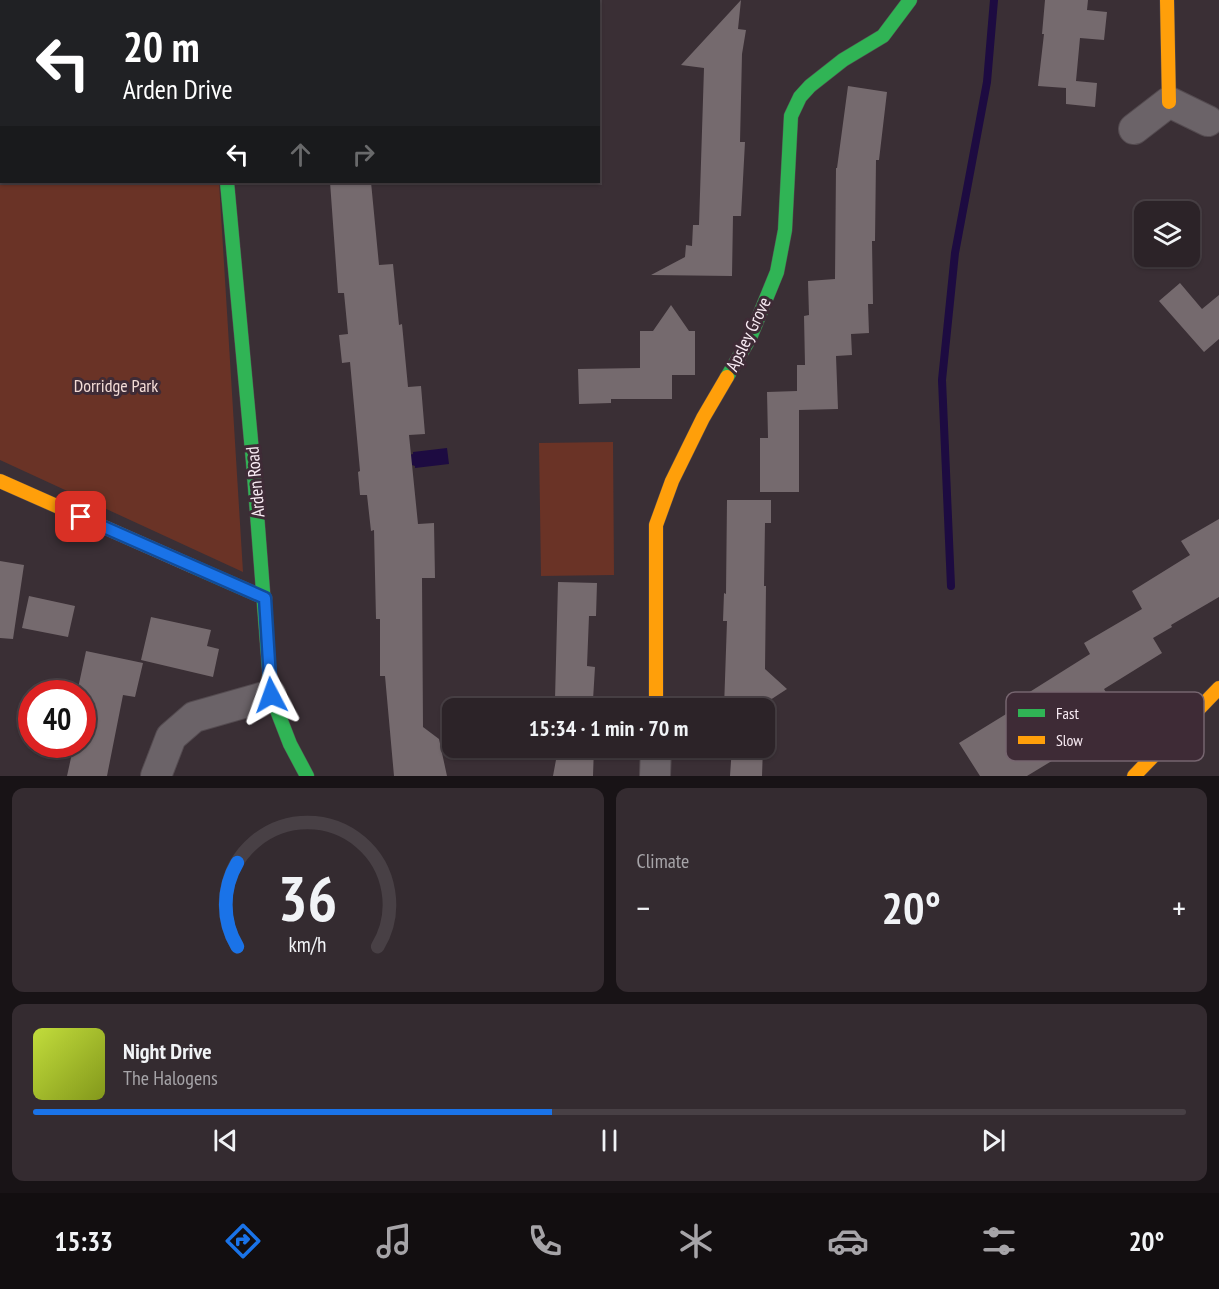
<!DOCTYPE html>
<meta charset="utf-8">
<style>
body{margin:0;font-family:"PT Sans Narrow",sans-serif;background:#342b30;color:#f1f3f6;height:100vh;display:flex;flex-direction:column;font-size:22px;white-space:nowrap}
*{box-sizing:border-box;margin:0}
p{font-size:20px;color:#a6a4a8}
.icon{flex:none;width:33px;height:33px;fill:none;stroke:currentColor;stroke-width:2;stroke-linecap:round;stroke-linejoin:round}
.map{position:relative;height:776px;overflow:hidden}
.details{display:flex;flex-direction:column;gap:12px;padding:12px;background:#181316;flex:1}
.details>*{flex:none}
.guide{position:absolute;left:0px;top:0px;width:600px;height:183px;box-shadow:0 2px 4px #0004,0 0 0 2px #484045;background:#202124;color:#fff;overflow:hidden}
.buttons{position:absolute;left:1134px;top:201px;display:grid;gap:12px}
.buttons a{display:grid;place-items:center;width:66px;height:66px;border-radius:12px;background:#2c2328;box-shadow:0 2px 4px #0004,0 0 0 2px #484045;font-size:30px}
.speed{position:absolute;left:18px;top:680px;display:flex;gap:12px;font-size:30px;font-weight:700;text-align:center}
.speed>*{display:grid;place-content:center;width:78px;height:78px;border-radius:50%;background:#2c2328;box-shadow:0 2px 4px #0004,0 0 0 2px #484045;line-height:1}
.speed .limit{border:9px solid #d22;background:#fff;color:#111}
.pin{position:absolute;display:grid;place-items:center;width:51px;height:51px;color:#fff;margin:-26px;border-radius:12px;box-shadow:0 3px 9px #0006}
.me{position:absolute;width:66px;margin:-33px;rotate:356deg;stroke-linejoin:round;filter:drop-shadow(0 0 4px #0008)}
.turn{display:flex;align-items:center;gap:21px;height:126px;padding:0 24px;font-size:27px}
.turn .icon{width:78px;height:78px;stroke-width:2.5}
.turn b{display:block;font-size:42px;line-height:51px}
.lanes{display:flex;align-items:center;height:57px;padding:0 24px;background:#0003;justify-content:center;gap:30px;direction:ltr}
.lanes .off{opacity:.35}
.big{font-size:45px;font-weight:700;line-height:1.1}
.details .card{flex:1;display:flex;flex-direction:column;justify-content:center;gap:9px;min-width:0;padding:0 21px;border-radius:12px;background:#342b30}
.details .dial{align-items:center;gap:0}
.dial svg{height:156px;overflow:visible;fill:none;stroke:#484045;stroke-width:7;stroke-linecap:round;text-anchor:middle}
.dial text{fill:#f1f3f6;stroke:none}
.song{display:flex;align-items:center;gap:18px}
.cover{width:72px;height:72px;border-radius:9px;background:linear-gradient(135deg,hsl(70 70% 55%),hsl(70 70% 35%))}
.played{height:6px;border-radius:3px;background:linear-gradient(90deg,#1a73e8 45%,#484045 45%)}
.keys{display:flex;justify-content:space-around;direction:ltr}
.heat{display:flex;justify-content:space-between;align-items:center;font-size:33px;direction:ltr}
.details .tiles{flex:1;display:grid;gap:12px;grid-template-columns:1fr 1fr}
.card:last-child{grid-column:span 2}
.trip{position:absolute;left:442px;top:698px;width:333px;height:60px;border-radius:12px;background:#2c2328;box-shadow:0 2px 4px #0004,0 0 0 2px #484045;font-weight:700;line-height:60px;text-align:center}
.menu{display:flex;height:96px;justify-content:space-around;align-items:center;background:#120e10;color:#a6a4a8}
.menu .icon{width:42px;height:42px}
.menu .selected{color:#1a73e8}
.menu b{font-size:27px;color:#f1f3f6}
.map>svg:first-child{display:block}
</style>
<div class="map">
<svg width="1219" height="776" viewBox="0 0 1219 776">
<rect width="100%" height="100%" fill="#3a2f35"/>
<!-- green -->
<path fill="#6a3326" d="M 0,0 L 205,0 L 205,1 L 2,2 L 2,182 L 219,182 L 243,572 L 0,460 Z
M 613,442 L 614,575 L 541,576 L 539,443 Z"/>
<!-- water -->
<path fill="#1d0b41" d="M 447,448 L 449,464 L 415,468 L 415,466 L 412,465 L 409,455 L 413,454 L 413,452 Z"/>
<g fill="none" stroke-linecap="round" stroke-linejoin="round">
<!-- stream -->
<path stroke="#1d0b41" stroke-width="8" d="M 951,586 L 942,380 L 955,253 L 987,82 L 994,0"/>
</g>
<!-- building -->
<path fill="#756a6e" d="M 741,0 L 738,29 L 746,30 L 742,54 L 740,142 L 745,142 L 741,216 L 733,216 L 732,276 L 651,275 L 685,257 L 686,245 L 692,246 L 693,225 L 699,225 L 704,68 L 681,65 Z
M 1045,0 L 1088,0 L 1087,10 L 1107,12 L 1104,40 L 1080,38 L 1076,81 L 1097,83 L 1095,107 L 1066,104 L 1066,88 L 1038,86 L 1044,34 L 1042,34 Z
M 848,86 L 887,92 L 879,160 L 876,160 L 875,241 L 872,241 L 873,304 L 868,304 L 869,333 L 851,334 L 852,355 L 836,356 L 838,409 L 799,410 L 799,492 L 760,492 L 760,438 L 768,438 L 767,392 L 797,391 L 797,365 L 805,365 L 804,316 L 809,315 L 808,281 L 835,279 L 836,168 L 837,168 Z
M 330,182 L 371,182 L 379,265 L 393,264 L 399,325 L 402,324 L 408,387 L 421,386 L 425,434 L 409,435 L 418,524 L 434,523 L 435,578 L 422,578 L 423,727 L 439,739 L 447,776 L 394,776 L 385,676 L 380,676 L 380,619 L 376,619 L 374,530 L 371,531 L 367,495 L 360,495 L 358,472 L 360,471 L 350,362 L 342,363 L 339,335 L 348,334 L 344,293 L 338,293 Z
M 1180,283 L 1202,309 L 1219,295 L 1219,339 L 1204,352 L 1159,301 Z
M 671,305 L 689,331 L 695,331 L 695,375 L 672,375 L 672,399 L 611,399 L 611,403 L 579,404 L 578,369 L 640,368 L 640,331 L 653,331 Z
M 727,500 L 771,500 L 771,523 L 765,523 L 764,586 L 766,586 L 765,669 L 787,689 L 764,704 L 764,708 L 724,708 L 727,621 L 723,621 L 724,593 L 726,594 Z
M 1219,519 L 1219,597 L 1171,625 L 1172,627 L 1153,638 L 1162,653 L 1104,689 L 1112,702 L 1051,741 L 1060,756 L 1027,776 L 980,776 L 959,743 L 1032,698 L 1028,693 L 1090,654 L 1084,643 L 1142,609 L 1132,591 L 1190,555 L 1181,541 Z
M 0,561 L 24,565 L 13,639 L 0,638 Z
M 558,582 L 597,583 L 596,616 L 589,616 L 587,666 L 595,667 L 593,700 L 595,700 L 595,708 L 552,708 L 552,699 L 555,699 Z
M 29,596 L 75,606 L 68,637 L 22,628 Z
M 151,617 L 211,630 L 207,646 L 219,649 L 213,677 L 141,660 Z
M 86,651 L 143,663 L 135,697 L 123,695 L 107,776 L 67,776 L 74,744 L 82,744 L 82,693 L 77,693 Z
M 551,747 L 594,747 L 593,776 L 553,776 L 558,749 L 551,749 Z
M 732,747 L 763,747 L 762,776 L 730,776 Z"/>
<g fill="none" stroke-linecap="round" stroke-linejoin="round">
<defs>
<path id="street" d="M 212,0 L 212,2
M 1134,129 L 1169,102 L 1208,121
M 156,776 L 171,737 L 194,717 L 271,695
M 655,776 L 656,747"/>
<path id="fast" d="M 227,182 L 253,462 L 271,695 L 290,744 L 307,776
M 727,377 L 750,338 L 777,272 L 785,230 L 791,116 L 800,97 L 810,86 L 843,60 L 883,36 L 910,0
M 192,566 L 265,598"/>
<path id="slow" d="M 1167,0 L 1169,102
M 0,481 L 192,566
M 656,708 L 656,525 L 672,481 L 703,418 L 727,377
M 1134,776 L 1219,688"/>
</defs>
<!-- street casing -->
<use href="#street" stroke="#544b50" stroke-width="32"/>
<!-- fast casing -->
<use href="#fast" stroke="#544b50" stroke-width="15"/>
<!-- slow casing -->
<use href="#slow" stroke="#544b50" stroke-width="15"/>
<!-- street -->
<use href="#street" stroke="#6b6368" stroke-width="30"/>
<!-- fast -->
<use href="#fast" stroke="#30b455" stroke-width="14"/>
<!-- slow -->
<use href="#slow" stroke="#ff9f0a" stroke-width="14"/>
</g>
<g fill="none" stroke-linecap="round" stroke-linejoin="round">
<defs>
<path id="route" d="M 81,517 L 265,598 L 271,695"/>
</defs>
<!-- route casing -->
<use href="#route" stroke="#114b97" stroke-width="15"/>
<!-- route -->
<use href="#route" stroke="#1a73e8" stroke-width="10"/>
</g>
<g text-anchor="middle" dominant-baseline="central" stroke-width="6" stroke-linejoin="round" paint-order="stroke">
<!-- street labels -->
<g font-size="18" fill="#f9ecf4" stroke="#3e2b36">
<text transform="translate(748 334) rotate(-64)">Apsley Grove</text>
<text transform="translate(255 482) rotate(-95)">Arden Road</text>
</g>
<!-- park labels -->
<g font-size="18" fill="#f3dcd6" stroke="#3e2b36">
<text x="116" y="385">Dorridge Park</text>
</g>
</g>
<!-- legend -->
<rect x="1006" y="692" width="198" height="69" rx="9" fill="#3e2b36" stroke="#76656f" stroke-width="1.5"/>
<rect x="1018" y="709" width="27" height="8" fill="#30b455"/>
<rect x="1018" y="736" width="27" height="8" fill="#ff9f0a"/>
<g font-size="16" fill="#f9ecf4">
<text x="1056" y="719">Fast</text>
<text x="1056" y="746">Slow</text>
</g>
</svg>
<div class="buttons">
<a><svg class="icon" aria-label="layers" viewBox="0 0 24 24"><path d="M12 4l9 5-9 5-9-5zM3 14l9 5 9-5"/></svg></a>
</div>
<div class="speed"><div class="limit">40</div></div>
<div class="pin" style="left:81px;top:517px;background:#d93025"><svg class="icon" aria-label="arrive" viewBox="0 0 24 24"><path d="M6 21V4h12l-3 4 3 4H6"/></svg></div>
<svg class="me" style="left:271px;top:695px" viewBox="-20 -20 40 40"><path d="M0-17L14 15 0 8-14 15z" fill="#1a73e8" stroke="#fff" stroke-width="4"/></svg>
<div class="trip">15:34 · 1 min · 70 m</div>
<div class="guide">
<div class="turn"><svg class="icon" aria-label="left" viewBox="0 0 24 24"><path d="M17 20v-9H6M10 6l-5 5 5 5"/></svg><div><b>20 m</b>Arden Drive</div></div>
<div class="lanes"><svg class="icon" aria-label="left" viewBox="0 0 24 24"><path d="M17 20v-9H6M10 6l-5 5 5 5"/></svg><svg class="icon off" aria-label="ahead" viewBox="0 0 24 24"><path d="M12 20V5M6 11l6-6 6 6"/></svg><svg class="icon off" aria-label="right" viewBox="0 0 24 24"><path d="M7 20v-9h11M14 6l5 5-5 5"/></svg></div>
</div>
</div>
<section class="details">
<div class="tiles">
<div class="card dial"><svg viewBox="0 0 100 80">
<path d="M14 69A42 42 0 1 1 86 69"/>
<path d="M14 69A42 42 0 0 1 14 26" stroke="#1a73e8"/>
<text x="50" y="56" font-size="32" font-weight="700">36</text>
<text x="50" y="72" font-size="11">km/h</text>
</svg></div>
<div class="card"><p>Climate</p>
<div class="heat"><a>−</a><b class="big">20°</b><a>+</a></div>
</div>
<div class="card">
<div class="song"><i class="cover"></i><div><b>Night Drive</b><p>The Halogens</p></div></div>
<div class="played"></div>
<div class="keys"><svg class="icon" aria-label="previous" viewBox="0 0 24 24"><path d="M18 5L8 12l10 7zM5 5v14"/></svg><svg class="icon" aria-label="pause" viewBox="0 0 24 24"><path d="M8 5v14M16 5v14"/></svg><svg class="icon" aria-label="next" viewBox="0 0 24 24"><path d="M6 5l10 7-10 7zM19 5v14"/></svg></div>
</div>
</div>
</section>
<nav class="menu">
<b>15:33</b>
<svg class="icon selected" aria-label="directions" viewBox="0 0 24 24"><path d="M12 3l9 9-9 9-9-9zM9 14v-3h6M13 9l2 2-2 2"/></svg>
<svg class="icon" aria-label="music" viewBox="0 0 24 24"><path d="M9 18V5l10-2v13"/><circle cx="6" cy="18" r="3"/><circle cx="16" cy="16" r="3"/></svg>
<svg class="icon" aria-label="phone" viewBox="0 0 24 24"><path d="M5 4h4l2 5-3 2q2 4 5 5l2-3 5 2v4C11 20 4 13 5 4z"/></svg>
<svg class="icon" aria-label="climate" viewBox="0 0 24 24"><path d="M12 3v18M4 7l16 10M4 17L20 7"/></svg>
<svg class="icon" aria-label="car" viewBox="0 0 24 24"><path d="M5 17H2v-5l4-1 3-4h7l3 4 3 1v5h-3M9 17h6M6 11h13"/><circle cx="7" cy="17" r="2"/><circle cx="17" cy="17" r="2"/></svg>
<svg class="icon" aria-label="filters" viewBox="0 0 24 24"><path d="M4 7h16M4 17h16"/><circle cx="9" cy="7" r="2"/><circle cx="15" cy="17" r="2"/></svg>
<b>20°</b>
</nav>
